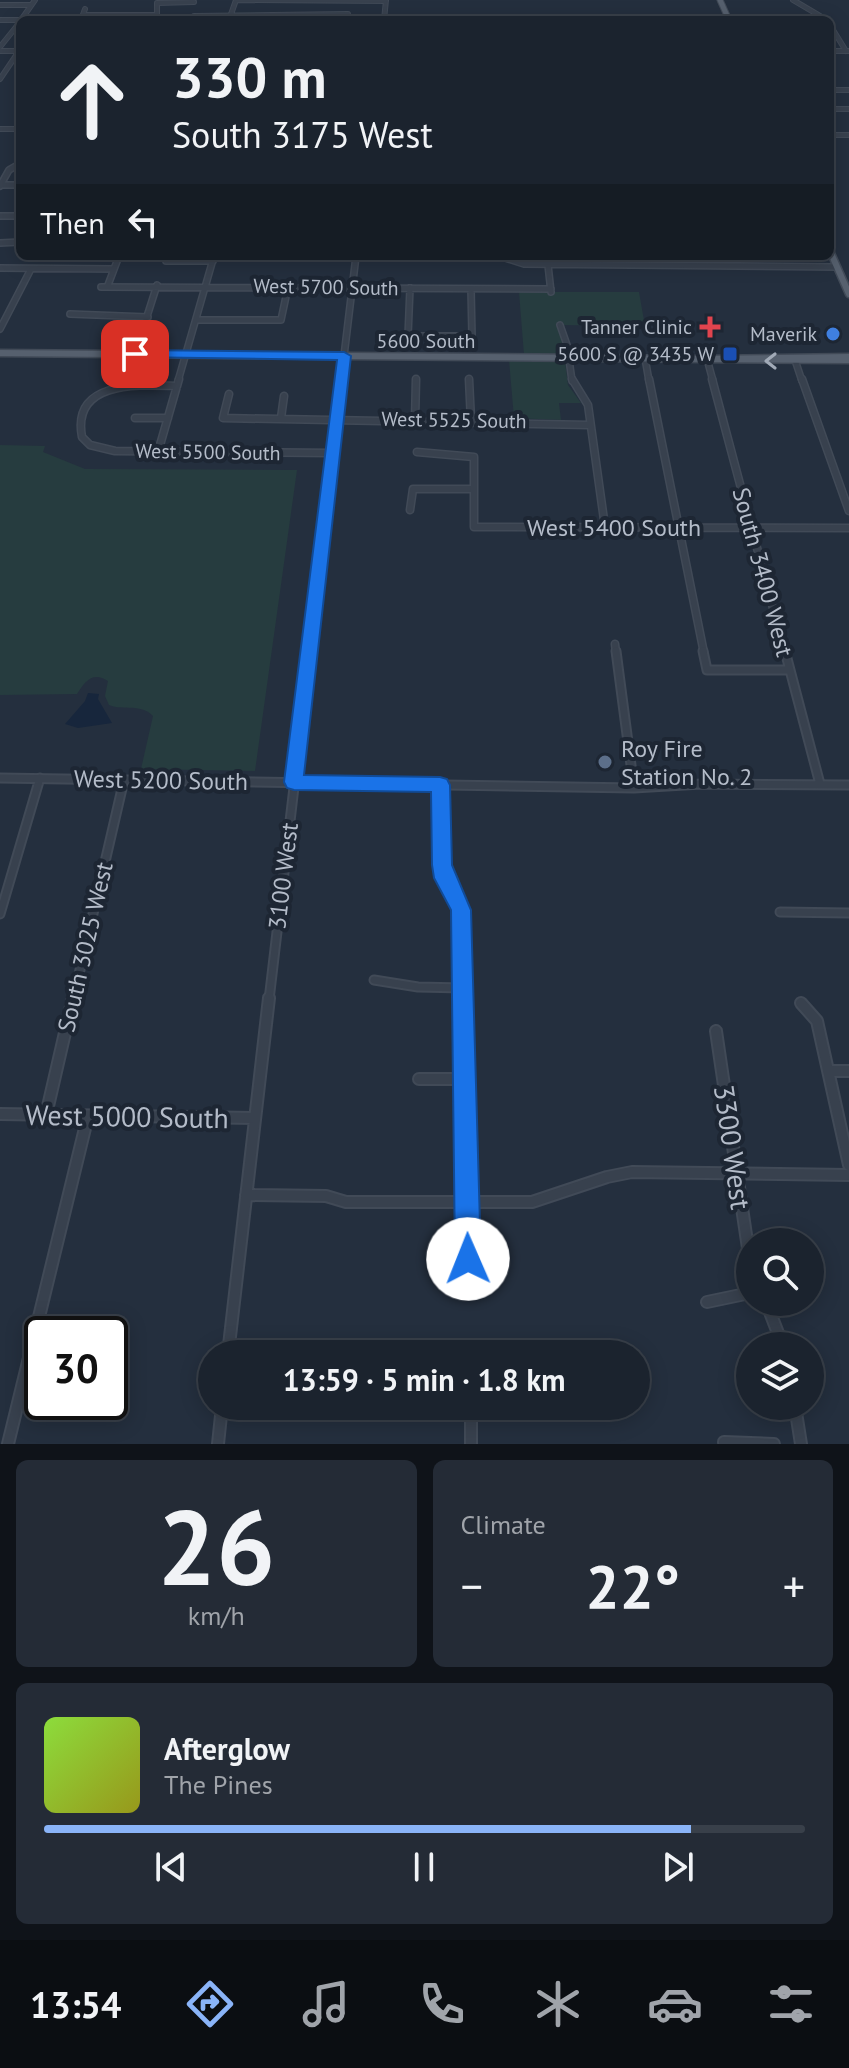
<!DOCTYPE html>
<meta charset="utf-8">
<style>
body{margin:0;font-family:"PT Sans",sans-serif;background:#242b36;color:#f1f3f6;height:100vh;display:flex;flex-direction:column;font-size:30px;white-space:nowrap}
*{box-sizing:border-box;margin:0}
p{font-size:26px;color:#a0a4aa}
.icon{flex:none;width:44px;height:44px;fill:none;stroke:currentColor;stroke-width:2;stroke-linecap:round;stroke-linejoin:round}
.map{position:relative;height:1444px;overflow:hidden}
.side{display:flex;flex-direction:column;gap:16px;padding:16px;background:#0f1319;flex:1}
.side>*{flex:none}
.hud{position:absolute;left:16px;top:16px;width:818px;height:244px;border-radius:12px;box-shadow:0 4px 20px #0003,0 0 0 2px #39404a;background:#1b232e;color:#f1f3f6;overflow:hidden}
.tools{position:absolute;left:736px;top:1228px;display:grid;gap:16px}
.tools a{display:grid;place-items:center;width:88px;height:88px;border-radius:50%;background:#1b232e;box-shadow:0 4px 20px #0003,0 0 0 2px #39404a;font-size:40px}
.speed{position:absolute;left:24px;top:1316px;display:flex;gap:16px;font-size:40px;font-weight:700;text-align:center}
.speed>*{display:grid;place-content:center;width:104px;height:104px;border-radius:50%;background:#1b232e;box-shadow:0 4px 20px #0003,0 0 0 2px #39404a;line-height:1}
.speed .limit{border:4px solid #111;border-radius:12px;background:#fff;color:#111}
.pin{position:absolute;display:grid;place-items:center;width:68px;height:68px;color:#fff;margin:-34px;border-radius:16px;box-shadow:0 4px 12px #0006}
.me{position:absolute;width:88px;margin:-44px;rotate:359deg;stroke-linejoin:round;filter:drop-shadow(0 0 6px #0008)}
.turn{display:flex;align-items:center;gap:28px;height:168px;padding:0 24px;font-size:36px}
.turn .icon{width:104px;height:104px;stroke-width:2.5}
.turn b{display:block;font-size:56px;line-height:68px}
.then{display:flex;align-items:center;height:76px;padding:0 24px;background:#0003;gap:16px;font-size:30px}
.big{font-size:60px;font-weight:800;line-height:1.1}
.side .widget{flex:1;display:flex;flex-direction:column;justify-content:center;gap:12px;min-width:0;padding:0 28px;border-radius:12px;background:#242b36}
.side .dial{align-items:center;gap:0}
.dial b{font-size:104px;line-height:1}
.song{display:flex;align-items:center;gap:24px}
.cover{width:96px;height:96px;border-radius:12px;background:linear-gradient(135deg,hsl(90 70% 55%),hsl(60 70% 35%))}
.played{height:8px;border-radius:4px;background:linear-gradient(90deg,#8ab4f8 85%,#39404a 85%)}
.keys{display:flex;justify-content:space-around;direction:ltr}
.heat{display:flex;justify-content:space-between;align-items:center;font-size:44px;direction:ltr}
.side .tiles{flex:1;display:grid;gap:16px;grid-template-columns:1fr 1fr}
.widget:last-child{grid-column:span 2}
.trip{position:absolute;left:198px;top:1340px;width:452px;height:80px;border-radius:40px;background:#1b232e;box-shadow:0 4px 20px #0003,0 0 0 2px #39404a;font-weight:800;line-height:80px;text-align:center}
.menu{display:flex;height:128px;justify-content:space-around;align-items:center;background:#0b0e12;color:#a0a4aa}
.menu .icon{width:56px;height:56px}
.menu .selected{color:#8ab4f8}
.menu b{font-size:36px;color:#f1f3f6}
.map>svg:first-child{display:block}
</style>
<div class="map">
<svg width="849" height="1444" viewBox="0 0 849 1444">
<rect width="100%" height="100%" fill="#242f3e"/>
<!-- green -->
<path fill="#263c3f" d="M 519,292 L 639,292 L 645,326 L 558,325 L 565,356 L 524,355 Z
M 509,360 L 565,361 L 568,385 L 581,403 L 559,403 L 561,420 L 514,418 Z
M 0,445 L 45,446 L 43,452 L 85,469 L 297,470 L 255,771 L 141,769 L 153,716 C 141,703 124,711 109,705 L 105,696 L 108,681 C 93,671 85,681 77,694 L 0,695 Z"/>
<!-- water -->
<path fill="#17263c" d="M 88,693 L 99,694 L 98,699 L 112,723 L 78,728 L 65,724 L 85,701 Z"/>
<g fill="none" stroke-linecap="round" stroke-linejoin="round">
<defs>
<path id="minor-far4" d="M 793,0 L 827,20
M 0,5 L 31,5
M 84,15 L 157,15 L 157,3 L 194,2
M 194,16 L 348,14
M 0,20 L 20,20
M 21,20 L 35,0
M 81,20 L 85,9
M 229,20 L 236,0 L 386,1
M 384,20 L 386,0
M 830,25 L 846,51
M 0,47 L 20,22
M 0,51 L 19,51
M 830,51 L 848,51
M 830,70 L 833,75 L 830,77
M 0,79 L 19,51
M 830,90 L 849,90
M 830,109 L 849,109
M 0,129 L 20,129
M 830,135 L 849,135
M 13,168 L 20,163"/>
<path id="minor-far3" d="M 1,185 L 20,185
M 0,186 L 9,170 L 16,166
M 0,216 L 20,216
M 0,243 L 20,242
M 499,256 L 524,264 L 837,267
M 547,256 L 551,292
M 166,261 L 213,261
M 0,268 L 114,269
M 108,285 L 119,256
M 101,287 L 551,289
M 410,288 L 408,336 L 472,336 L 471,289
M 70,314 L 148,317
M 196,320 L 281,320 L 288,287
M 560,325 L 567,345 L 572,381
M 0,329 L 31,269
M 135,354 L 157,285
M 645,358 L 649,381
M 707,359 L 713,381
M 795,360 L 802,381
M 178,381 L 214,256
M 341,381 L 356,256"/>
<path id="minor-far2" d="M 469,379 L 471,421
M 572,379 L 588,405 L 605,527
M 649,379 L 704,653
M 712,379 L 785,653
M 802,379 L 849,511
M 177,386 C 142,385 71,379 82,437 L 90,445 L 115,451 L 333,453
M 229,394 L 223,418 L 590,425
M 135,418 L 168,418
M 281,418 L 284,396
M 415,421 L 416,379
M 158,452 L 179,379
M 417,452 L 474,457 L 474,527 L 849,528
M 410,510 L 413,489 L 474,489
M 615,644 L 616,653
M 310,653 L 342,379"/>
<path id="minor-far1" d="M 616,651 L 634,788
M 703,651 L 707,670 L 789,670
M 785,651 L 820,784
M 0,778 L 634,788 L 701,784 L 849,785
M 440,785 L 442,865 L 461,910 L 463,1000
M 780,912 L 849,913
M 0,914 L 40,778
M 374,980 L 418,987 L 463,988
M 73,1000 L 124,780
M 269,1000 L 310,651"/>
<path id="minor" d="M 463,998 L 468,1259
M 801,1003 L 817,1021 L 849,1165
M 716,1031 L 750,1262
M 828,1071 L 849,1071
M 419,1079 L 465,1079
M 0,1114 L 255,1118
M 46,1115 L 73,998
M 246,1195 L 326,1196 L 346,1202 L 532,1202 L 607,1177 L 632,1172 L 849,1175
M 707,1302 L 750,1293
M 766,1302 L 783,1346
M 228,1354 L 269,998
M 471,1406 L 471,1444
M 795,1406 L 801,1444
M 724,1442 L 774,1444
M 8,1444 L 88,1116
M 218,1444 L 222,1406"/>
<path id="major-far1" d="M 720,0 L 729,20"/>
<path id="major" d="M 830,251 L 849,294
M 0,353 L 707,359
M 849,357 L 707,359 L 849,360"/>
</defs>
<!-- minor-far4 casing -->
<use href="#minor-far4" stroke="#414a57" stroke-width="6"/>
<!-- minor-far3 casing -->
<use href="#minor-far3" stroke="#414a57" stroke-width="8"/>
<!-- minor-far2 casing -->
<use href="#minor-far2" stroke="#414a57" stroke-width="9"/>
<!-- minor-far1 casing -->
<use href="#minor-far1" stroke="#414a57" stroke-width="11"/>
<!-- minor casing -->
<use href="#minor" stroke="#414a57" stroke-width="14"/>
<!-- major-far1 casing -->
<use href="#major-far1" stroke="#414a57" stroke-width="7"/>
<!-- major casing -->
<use href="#major" stroke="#414a57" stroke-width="9"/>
<!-- minor-far4 -->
<use href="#minor-far4" stroke="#38414e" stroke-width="4"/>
<!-- minor-far3 -->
<use href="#minor-far3" stroke="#38414e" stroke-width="5"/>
<!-- minor-far2 -->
<use href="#minor-far2" stroke="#38414e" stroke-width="6"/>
<!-- minor-far1 -->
<use href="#minor-far1" stroke="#38414e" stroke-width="7"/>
<!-- minor -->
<use href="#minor" stroke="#38414e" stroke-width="10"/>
<!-- major-far1 -->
<use href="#major-far1" stroke="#56606e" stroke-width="5"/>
<!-- major -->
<use href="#major" stroke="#56606e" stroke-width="6"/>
</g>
<!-- one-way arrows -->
<defs><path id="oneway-chevron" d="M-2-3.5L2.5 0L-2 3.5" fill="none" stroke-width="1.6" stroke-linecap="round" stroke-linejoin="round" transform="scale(2)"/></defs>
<use stroke="#a1aab7" href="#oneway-chevron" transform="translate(771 361) rotate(180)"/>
<!-- route -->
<path fill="#1a73e8" stroke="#114b97" stroke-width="2" d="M 135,350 L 344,352 L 351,356 L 304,775 L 440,777 L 447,779 L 450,785 L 452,865 L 471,910 L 481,1259 L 477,1268 L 468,1272 L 459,1268 L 455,1259 L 451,910 L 434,878 L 432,865 L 431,792 L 294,790 L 287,788 L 284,782 L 337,360 L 130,357 L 128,354 Z"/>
<!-- markers -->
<path fill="#e0444e" stroke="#1d2633" stroke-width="3" d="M706 315h8v8h8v8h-8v8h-8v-8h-8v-8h8z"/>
<circle fill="#3f7fe0" stroke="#1d2633" stroke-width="3" cx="833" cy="334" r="8"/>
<rect fill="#1a4fb4" stroke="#1d2633" stroke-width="3" x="722" y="346" width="16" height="16" rx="4"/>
<circle fill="#5c6f8a" stroke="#1d2633" stroke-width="3" cx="605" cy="762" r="8"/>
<g text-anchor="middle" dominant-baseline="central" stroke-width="8" stroke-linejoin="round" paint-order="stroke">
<!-- far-street labels -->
<g font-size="20" fill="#b4bcc9" stroke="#1d2633">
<text transform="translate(326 287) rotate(1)">West 5700 South</text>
<text x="426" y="341">5600 South</text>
<text transform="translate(454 420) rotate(1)">West 5525 South</text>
<text transform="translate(208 452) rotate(1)">West 5500 South</text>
</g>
<!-- far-poi labels -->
<g font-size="20" fill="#b4bcc9" stroke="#1d2633" text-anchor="end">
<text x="692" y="327">Tanner Clinic</text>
<text x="817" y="334">Maverik</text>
<text x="714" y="354">5600 S @ 3435 W</text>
</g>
<!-- street labels -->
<g font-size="24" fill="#b4bcc9" stroke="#1d2633">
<text x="614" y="527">West 5400 South</text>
<text transform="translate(763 572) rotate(75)">South 3400 West</text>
<text transform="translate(161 780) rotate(1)">West 5200 South</text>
<text transform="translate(283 876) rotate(-83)">3100 West</text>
<text transform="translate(85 947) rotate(-77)">South 3025 West</text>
</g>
<!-- poi labels -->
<g font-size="24" fill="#b4bcc9" stroke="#1d2633" text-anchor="start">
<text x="621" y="748">Roy Fire<tspan x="621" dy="28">Station No. 2</tspan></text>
</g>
<!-- near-street labels -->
<g font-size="28" fill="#b4bcc9" stroke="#1d2633">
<text transform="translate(127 1116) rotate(1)">West 5000 South</text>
<text transform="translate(733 1147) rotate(82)">3300 West</text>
</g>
</g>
</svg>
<div class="tools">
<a><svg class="icon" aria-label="search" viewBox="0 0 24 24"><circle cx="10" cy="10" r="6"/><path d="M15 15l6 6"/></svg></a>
<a><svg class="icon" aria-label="layers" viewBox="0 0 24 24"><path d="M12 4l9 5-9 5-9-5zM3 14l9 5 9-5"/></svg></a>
</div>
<div class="speed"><div class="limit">30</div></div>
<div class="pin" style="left:135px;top:354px;background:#d93025"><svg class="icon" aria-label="arrive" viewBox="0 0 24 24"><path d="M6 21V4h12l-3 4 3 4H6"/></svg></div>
<svg class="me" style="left:468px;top:1259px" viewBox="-20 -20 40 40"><circle r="19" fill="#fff"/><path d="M0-13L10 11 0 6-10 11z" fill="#1a73e8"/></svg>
<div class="trip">13:59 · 5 min · 1.8 km</div>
<div class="hud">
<div class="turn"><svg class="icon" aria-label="ahead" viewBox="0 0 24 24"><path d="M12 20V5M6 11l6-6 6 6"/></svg><div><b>330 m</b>South 3175 West</div></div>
<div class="then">Then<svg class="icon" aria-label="left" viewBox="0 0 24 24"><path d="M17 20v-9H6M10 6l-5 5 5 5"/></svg></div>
</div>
</div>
<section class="side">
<div class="tiles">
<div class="widget dial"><b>26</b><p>km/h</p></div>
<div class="widget"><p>Climate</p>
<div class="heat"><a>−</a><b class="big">22°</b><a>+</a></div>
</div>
<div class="widget">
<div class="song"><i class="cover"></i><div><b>Afterglow</b><p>The Pines</p></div></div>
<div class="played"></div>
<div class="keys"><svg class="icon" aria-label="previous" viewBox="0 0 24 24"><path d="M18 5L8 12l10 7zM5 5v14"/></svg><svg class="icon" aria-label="pause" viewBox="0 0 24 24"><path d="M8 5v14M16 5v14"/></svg><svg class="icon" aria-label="next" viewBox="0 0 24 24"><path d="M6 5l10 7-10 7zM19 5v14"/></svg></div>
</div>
</div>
</section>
<nav class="menu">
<b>13:54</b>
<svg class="icon selected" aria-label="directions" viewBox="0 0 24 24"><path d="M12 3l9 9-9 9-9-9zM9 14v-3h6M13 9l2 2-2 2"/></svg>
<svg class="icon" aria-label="music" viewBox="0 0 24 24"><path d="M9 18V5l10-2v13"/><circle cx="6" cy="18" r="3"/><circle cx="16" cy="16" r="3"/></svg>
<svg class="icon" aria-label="phone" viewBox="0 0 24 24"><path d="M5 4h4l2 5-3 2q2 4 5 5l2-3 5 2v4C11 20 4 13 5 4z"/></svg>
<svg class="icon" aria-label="climate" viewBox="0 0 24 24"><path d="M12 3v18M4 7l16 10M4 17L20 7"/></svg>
<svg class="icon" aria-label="car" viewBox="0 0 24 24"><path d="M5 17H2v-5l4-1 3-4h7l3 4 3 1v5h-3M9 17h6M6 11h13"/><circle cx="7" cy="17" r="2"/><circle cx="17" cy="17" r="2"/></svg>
<svg class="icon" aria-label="filters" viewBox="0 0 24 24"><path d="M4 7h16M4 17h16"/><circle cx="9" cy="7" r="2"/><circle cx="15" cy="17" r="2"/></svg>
</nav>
